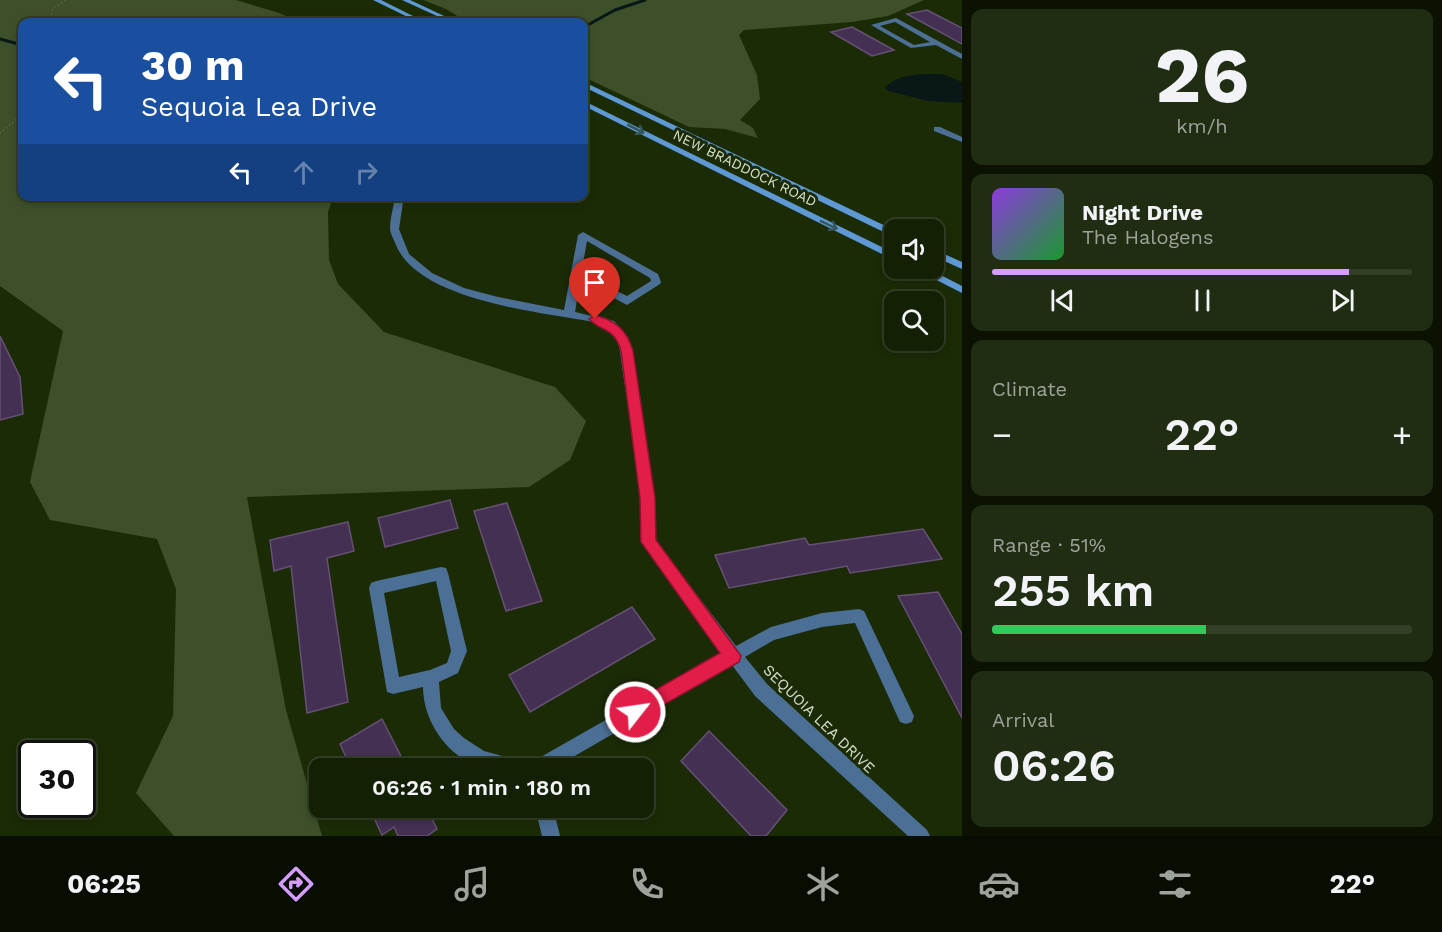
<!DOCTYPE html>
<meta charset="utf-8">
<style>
body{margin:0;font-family:"Work Sans",sans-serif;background:#212d13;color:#f1f3f6;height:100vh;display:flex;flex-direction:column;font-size:22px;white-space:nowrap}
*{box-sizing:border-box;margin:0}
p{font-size:20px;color:#9da39a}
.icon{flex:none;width:33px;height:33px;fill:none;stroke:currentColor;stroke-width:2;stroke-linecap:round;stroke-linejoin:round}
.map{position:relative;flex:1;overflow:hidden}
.sheet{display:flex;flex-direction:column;gap:9px;padding:9px;background:#0b1202;width:480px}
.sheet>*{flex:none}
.banner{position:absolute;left:18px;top:18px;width:570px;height:183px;border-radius:12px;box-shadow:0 3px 9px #0003,0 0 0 2px #333e26;background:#1a4fa0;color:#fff;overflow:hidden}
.fabs{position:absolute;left:884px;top:219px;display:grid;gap:12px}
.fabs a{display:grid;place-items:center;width:60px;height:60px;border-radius:12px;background:#142004;box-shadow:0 3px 9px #0003,0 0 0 2px #333e26;font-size:30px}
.speed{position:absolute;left:18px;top:740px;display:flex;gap:12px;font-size:30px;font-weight:700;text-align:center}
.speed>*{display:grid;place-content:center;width:78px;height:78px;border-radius:50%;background:#142004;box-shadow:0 3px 9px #0003,0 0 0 2px #333e26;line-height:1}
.speed .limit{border:3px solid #111;border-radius:9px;background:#fff;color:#111}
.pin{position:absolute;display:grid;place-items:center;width:51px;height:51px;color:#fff;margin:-62px -26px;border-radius:50% 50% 50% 0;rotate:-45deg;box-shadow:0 0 6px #0007}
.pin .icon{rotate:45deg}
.me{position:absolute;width:66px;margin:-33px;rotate:60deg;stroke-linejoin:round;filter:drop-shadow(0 0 4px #0008)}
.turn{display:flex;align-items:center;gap:21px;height:126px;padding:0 24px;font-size:27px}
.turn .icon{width:78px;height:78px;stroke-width:2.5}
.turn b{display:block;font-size:42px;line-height:51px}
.lanes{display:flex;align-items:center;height:57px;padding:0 24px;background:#0003;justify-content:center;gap:30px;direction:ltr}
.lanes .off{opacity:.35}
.big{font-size:45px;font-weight:600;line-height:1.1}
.sheet .card{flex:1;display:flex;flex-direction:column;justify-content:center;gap:9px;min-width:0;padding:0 21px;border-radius:12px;background:#212d13}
.sheet .dial{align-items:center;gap:0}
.dial b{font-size:78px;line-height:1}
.song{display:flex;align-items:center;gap:18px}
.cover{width:72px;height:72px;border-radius:9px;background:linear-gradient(135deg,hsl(270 70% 55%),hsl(130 70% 35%))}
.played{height:6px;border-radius:3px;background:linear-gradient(90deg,#d49cfc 85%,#333e26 85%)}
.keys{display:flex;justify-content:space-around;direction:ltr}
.heat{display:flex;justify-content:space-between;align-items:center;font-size:33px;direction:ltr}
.charge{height:9px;border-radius:4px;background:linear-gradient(90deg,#34c759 51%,#333e26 0)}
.trip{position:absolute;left:309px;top:758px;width:345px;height:60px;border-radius:12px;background:#142004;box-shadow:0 3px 9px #0003,0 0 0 2px #333e26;font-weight:600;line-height:60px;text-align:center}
.tab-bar{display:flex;height:96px;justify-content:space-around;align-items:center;background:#080d02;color:#9da39a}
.tab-bar .icon{width:42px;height:42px}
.tab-bar .on{color:#d49cfc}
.tab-bar b{font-size:27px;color:#f1f3f6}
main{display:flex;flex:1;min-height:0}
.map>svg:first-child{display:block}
</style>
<main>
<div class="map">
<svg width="962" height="836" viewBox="0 0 962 836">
<rect width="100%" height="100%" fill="#1b2b06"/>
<!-- green -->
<path fill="#3d5029" d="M 0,0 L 236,0 L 279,13 L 300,22 L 22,22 L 22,196 L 333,197 L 328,212 L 329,260 L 338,284 L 384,332 L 555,387 L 586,421 L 570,460 L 529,487 L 247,497 L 286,710 L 322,836 L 174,836 L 136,793 L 173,716 L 176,589 L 157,539 L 50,520 L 30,482 L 63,331 L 0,286 Z
M 423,0 L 924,0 L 888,16 L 852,22 L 744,30 L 739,35 L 757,75 L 760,99 L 740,120 L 753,128 L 758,138 L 725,129 L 689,127 L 584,77 L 584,22 L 467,22 L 446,9 Z"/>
<!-- water -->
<path fill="#091716" d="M 942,74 L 962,82 L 962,103 L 928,101 L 889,91 L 885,88 C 898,73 923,74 942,74 Z"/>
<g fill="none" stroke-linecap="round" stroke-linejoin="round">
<!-- stream -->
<path stroke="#091716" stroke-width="3" d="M 584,27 L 615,10 L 645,0
M 0,39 L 22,45"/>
</g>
<!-- building -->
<path fill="#443052" stroke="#665175" stroke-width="1.5" d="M 927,10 L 962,28 L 962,44 L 907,14 Z
M 852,27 L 894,50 L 872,56 L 831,32 Z
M 0,336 L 20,377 L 23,414 L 0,420 Z
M 450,500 L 458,528 L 385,547 L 378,518 Z
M 507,503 L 542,601 L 506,611 L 474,511 Z
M 348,522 L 354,551 L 327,558 L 348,702 L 307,713 L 291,566 L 274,571 L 270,540 Z
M 923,529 L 942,559 L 850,573 L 847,566 L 729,588 L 715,555 L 805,538 L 809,545 Z
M 938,592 L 962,634 L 962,718 L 898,596 Z
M 632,607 L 655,639 L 530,712 L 509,675 Z
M 382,719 L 407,768 L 351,768 L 340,744 Z
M 709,731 L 787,810 L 766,836 L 751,836 L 681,761 Z
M 369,807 L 426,807 L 437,829 L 427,836 L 398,836 L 394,827 L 382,835 Z"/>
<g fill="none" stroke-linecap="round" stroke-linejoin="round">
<!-- path -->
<path stroke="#627051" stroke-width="1.5" stroke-dasharray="1 3" stroke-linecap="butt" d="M 49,22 L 53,8 L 66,0
M 0,133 L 22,115"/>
<!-- minor -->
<path fill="#4b6f95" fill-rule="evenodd" d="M 896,18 L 962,54 L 962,59 L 936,45 L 911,48 L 871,25 ZM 895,22 L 930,42 L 914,45 L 880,26 Z
M 934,127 L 940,127 L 962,137 L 962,142 L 934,131 Z
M 395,196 L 404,196 L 399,229 L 409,254 L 432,273 L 464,288 L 498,297 L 564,310 L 578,235 L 583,232 L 658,274 L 661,282 L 660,284 L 627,305 L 597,289 L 579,288 L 575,312 L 614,321 L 628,337 L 655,498 L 655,540 L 736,646 L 771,627 L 822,613 L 859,609 L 864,611 L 914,716 L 912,722 L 906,724 L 900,722 L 855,623 L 822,627 L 774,640 L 745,657 L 767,684 L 927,830 L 930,836 L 908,836 L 755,696 L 732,665 L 554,768 L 530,768 L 532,762 L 723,653 L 641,542 L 641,498 L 618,338 L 606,327 L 594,322 C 541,312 419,301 396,245 C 394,240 390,233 390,228 C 390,218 394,206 395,196 ZM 587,241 L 650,278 L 651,281 L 627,296 L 603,284 L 580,281 Z
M 441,567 L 446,568 L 448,573 L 467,651 L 458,673 L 439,682 L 441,708 L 454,729 L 464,738 L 484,751 L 525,762 L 527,768 C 514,768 498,770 485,768 C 449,760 423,722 423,687 L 393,694 L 387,692 L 369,588 L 371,583 L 376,581 ZM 436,581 L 451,651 L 447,663 L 430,670 L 399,677 L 384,593 Z
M 535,807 L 553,807 L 560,836 L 542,836 Z"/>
<!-- secondary -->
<path fill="#5e99d5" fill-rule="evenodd" d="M 373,0 L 381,0 L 425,22 L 418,22 Z
M 402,0 L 410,0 L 457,22 L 450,22 Z
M 584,82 L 894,230 L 894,237 L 584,87 Z
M 584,101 L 894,253 L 894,260 L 584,106 Z
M 933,249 L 962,262 L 962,269 L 933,256 Z
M 913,268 L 927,268 L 962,286 L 962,293 Z"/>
</g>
<!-- one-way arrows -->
<defs><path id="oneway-shaft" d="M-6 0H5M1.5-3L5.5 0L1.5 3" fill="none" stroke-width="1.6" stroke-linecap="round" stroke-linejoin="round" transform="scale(1.5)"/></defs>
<g stroke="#365759">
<use href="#oneway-shaft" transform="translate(636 129) rotate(27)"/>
<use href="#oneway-shaft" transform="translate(829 225) rotate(26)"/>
</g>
<!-- route -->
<path fill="#e11d48" stroke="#92132f" stroke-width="1.5" d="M 595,315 C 616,321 627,330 633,351 L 655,498 L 656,540 L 741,656 L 739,662 L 635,721 L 629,718 L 626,712 L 629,705 L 720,653 L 641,542 L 640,498 L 621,351 C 614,327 603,333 589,319 Z"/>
<g text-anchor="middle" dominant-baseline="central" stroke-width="6" stroke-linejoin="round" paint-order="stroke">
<!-- far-street labels -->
<g font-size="14" fill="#d7e2cd" stroke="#1b2b06">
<text transform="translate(745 168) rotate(26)">NEW BRADDOCK ROAD</text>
</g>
<!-- street labels -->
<g font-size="15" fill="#d7e2cd" stroke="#1b2b06">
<text transform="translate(819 719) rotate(44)">SEQUOIA LEA DRIVE</text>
</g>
</g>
</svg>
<div class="fabs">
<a><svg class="icon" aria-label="sound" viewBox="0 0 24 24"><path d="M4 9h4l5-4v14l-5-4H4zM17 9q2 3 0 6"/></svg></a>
<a><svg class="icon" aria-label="search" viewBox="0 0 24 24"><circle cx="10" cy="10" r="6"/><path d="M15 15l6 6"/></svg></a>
</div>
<div class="speed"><div class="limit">30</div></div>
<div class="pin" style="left:595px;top:319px;background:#d93025"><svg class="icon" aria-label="arrive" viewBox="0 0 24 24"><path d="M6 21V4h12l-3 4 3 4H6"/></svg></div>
<svg class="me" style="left:635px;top:712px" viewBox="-20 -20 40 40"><circle r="17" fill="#e11d48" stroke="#fff" stroke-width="3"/><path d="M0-11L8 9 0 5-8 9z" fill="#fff"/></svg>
<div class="trip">06:26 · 1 min · 180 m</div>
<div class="banner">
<div class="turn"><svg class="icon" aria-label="left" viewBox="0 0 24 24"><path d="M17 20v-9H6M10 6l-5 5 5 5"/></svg><div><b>30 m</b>Sequoia Lea Drive</div></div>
<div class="lanes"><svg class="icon" aria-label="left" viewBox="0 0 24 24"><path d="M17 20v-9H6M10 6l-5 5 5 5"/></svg><svg class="icon off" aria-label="ahead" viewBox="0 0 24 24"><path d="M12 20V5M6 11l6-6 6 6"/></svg><svg class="icon off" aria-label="right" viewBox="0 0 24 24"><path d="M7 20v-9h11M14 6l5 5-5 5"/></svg></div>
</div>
</div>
<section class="sheet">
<div class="card dial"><b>26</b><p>km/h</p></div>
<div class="card">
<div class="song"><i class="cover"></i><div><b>Night Drive</b><p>The Halogens</p></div></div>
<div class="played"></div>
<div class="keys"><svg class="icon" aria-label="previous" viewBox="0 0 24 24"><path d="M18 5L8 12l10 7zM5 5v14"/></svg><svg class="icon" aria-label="pause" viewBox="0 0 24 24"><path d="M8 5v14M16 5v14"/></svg><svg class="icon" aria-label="next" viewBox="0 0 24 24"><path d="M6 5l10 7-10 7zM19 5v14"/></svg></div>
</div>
<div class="card"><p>Climate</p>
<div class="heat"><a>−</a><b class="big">22°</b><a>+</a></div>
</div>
<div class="card"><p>Range · 51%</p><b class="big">255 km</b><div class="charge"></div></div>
<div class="card"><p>Arrival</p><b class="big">06:26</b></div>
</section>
</main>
<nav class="tab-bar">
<b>06:25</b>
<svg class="icon on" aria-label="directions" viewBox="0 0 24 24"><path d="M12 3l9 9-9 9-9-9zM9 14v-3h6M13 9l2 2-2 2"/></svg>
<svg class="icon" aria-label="music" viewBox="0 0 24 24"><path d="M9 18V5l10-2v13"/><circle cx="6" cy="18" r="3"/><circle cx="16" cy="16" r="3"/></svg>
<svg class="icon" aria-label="phone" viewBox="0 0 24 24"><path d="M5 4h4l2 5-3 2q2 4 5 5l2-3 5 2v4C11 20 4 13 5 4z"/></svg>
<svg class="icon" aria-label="climate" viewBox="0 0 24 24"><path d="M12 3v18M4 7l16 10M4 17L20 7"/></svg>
<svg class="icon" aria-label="car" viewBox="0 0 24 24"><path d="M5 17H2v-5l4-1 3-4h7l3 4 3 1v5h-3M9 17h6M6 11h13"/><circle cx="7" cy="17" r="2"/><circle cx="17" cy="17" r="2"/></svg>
<svg class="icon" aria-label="filters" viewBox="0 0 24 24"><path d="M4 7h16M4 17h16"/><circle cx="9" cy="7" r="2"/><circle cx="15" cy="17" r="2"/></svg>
<b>22°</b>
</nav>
